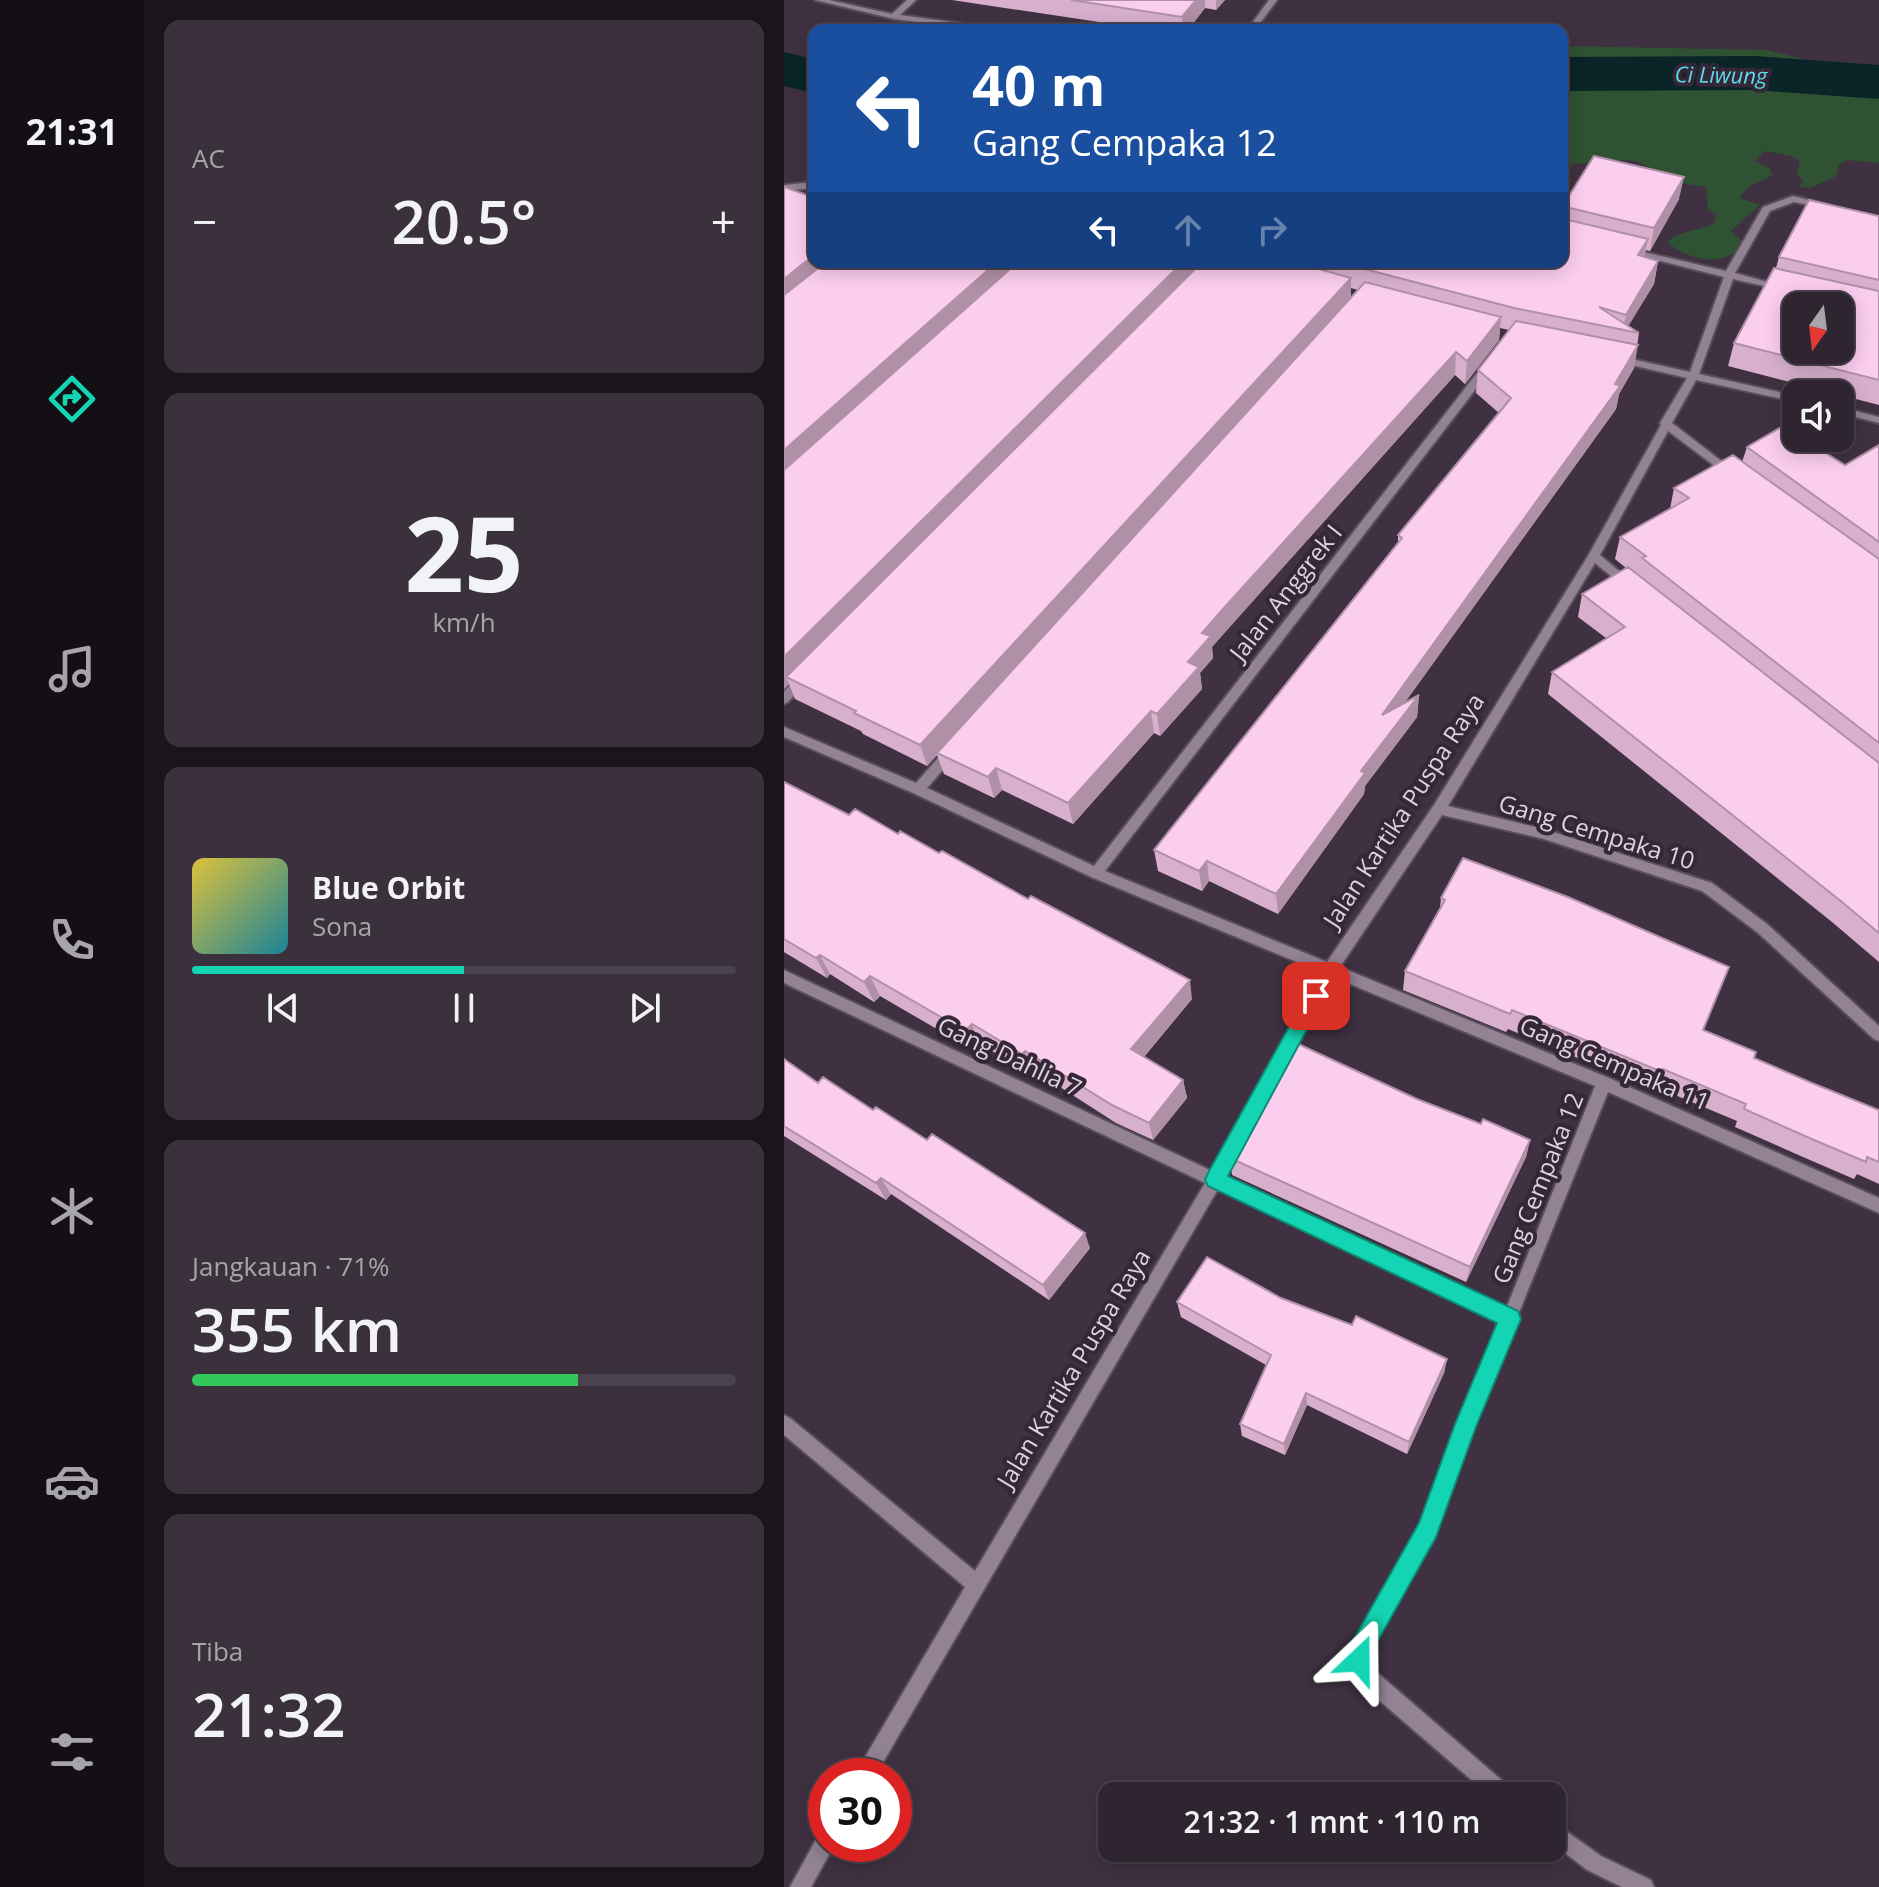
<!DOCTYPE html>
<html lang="id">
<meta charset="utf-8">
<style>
body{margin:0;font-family:"Open Sans",sans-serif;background:#3b313d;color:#f1f3f6;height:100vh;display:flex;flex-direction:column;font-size:30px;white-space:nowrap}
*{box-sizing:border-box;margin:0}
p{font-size:26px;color:#a7a5ab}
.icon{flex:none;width:44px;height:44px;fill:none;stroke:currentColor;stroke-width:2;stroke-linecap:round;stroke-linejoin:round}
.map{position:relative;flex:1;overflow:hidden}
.panel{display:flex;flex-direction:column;gap:20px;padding:20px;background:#1a141b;width:640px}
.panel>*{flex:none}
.hud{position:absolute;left:24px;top:24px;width:760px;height:244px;border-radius:16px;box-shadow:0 4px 20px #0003,0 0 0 2px #4a424d;background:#1a4fa0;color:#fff;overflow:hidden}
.needle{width:52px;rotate:194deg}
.controls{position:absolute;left:998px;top:292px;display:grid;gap:16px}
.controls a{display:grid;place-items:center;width:72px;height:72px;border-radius:16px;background:#2f2531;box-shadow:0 4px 20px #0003,0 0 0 2px #4a424d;font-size:40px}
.speed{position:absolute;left:24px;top:1758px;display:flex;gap:16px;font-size:40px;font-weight:700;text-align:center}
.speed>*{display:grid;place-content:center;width:104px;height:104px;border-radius:50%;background:#2f2531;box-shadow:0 4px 20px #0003,0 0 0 2px #4a424d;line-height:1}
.speed .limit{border:12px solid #d22;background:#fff;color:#111}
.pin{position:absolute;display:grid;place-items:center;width:68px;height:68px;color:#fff;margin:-34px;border-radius:16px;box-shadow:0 4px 12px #0006}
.me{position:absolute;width:88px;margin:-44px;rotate:23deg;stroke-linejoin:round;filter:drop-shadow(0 0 6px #0008)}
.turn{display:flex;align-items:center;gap:28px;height:168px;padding:0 32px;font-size:36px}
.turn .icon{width:104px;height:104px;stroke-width:2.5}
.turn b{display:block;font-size:56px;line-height:68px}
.lanes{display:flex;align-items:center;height:76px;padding:0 32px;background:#0003;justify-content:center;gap:40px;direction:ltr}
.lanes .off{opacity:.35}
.big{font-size:60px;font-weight:600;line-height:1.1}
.panel .card{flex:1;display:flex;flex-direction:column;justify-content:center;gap:12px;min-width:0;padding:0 28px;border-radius:16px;background:#3b313d}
.panel .dial{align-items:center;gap:0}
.dial b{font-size:104px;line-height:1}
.song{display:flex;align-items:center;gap:24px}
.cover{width:96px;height:96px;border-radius:12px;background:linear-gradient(135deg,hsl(50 70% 55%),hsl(190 70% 35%))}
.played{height:8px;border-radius:4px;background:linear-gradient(90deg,#14d5b3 50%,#4a424d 50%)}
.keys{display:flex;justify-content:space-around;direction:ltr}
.heat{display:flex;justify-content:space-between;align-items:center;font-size:44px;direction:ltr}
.charge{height:12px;border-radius:6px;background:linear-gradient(90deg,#34c759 71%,#4a424d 0)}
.trip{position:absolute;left:314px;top:1782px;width:468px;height:80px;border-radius:16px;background:#2f2531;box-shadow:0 4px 20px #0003,0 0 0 2px #4a424d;font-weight:600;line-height:80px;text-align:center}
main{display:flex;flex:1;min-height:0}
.dock{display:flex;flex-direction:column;width:144px;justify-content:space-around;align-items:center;background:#130f14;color:#a7a5ab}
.dock .icon{width:56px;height:56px}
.dock .selected{color:#14d5b3}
.dock b{font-size:36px;color:#f1f3f6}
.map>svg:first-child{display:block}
</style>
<main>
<nav class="dock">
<b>21:31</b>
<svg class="icon selected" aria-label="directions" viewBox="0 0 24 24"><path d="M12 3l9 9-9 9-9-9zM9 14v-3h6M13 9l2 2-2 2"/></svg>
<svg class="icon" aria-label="music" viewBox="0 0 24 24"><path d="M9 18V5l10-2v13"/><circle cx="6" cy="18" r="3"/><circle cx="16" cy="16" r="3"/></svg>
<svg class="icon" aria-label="phone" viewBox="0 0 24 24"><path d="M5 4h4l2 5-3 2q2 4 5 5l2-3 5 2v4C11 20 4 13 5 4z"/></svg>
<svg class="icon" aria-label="climate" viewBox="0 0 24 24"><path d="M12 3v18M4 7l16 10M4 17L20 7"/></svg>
<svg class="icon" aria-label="car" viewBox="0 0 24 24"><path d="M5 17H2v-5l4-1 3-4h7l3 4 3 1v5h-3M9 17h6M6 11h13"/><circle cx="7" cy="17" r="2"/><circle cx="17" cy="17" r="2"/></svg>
<svg class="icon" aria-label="filters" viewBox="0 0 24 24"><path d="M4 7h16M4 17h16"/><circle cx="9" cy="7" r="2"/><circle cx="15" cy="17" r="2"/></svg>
</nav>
<section class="panel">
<div class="card"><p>AC</p>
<div class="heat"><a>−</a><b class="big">20.5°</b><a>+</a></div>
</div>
<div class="card dial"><b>25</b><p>km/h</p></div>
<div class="card">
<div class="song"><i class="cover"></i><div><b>Blue Orbit</b><p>Sona</p></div></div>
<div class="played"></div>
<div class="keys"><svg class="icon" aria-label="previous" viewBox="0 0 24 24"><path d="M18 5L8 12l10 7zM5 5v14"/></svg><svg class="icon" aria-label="pause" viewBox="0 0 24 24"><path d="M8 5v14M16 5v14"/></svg><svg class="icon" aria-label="next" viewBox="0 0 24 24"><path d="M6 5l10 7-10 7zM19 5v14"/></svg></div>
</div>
<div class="card"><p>Jangkauan · 71%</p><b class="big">355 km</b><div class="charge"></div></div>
<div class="card"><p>Tiba</p><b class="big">21:32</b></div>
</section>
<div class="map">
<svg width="1095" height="1887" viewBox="0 0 1095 1887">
<rect width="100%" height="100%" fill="#3f3141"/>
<!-- green -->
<path fill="#2f5232" d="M 778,46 L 983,50 L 1033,63 L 1095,66 L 1095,163 L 1062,160 L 1055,165 L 1052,176 L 1027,188 L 1015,187 L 1019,181 L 1013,174 L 1016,161 L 1007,156 L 981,151 L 971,161 L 986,169 L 989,175 L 964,187 L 955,198 L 976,205 L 947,231 L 960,243 C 942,269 904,261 883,242 C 898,229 915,232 930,223 L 932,215 L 924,209 L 922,187 L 896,183 L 852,161 L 839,160 L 790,164 L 778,175 Z"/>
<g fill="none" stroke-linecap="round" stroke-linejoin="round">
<!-- river -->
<path fill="#092528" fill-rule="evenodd" d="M 0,52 L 30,59 L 30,93 L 0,86 Z
M 971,56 L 1095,65 L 1095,99 L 971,90 L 778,91 L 778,57 Z"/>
<defs>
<path id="minor" d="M 31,0 L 45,0 L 108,14 L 123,0 L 132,0 L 116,15 L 212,28 L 216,30 L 193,30 L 110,19 Z
M 485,0 L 493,0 L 471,30 L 463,30 Z
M 30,182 L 30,188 L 0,191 L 0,185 Z
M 1009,196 L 1045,205 L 1040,208 L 1010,202 L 986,211 L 951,273 L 1002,287 L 997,290 L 949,279 L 915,374 L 1012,396 L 1012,402 L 912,380 L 888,423 L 953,473 L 952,476 L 944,476 L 884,431 L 816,555 L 853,586 L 851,589 L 843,589 L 811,563 L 664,806 L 760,829 L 928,883 L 983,924 L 1095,1026 L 1095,1041 L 1090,1039 L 973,932 L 918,891 L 760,839 L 658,815 L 556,967 L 825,1078 L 1095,1198 L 1095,1213 L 824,1092 L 690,1424 L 650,1535 L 584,1652 L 589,1669 L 728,1789 L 731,1796 L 706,1796 L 575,1683 L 568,1666 L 566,1651 L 637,1524 L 673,1424 L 716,1323 L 434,1189 L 91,1776 L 70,1776 L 181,1587 L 0,1435 L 0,1415 L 6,1418 L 191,1571 L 421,1183 L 0,983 L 0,970 L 428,1171 L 537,972 L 307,877 L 129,793 L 0,737 L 0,727 L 132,783 L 162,749 L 172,749 L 173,752 L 172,755 L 143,788 L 310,866 L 700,364 L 708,364 L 708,368 L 321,871 L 543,962 L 650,805 L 804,556 L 877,425 L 876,423 L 903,378 L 830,361 L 829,359 L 834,356 L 906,372 L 940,277 L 837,251 L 842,248 L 942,271 L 979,207 ZM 549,977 L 811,1086 L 722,1309 L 441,1177 Z
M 1056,407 L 1095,417 L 1095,423 L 1056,413 Z
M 19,675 L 23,676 L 25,679 L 23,682 L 4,702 L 0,704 L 0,691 L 15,676 Z
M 768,1821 L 817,1856 L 867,1880 L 870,1887 L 838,1887 L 803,1870 L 768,1843 Z
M 42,1831 L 42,1844 L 51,1844 L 27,1887 L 6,1887 L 35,1834 Z"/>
</defs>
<!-- minor casing -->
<use href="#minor" stroke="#594d5b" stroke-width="4"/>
<!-- minor -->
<use href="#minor" fill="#928294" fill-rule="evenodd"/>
</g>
<!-- wall -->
<path fill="#d8b0ce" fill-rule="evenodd" d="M 168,0 L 441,0 L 432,10 L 421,8 L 404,30 L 368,30 Z
M 895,199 L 866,251 L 862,250 L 860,257 L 874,261 L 870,284 L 844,326 L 855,333 L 850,368 L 835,394 L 832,409 L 621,702 L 635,695 L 633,717 L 581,786 L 580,794 L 494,914 L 425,881 L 418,891 L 374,871 L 370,850 L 614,542 L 614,535 L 715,413 L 692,393 L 694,370 L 725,330 L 716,328 L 715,340 L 681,384 L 671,375 L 441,632 L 428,647 L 429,658 L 416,673 L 418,689 L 376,736 L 370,733 L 289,824 L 218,790 L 210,798 L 160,774 L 153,755 L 143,766 L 79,734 L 77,731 L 11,699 L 5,684 L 0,689 L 30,262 L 778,262 L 778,207 ZM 567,288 L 574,290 L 567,298 Z
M 1095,216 L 1095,405 L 944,366 L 950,343 L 992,268 L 995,257 Z
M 1095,445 L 1095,962 L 1048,922 L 764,694 L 768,672 L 822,638 L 794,617 L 798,594 L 842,568 L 831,559 L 836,537 L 886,509 L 890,488 L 958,462 L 963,447 L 1061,465 Z
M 0,782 L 408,999 L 360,1057 L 399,1080 L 403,1098 L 369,1140 L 332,1123 L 248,1069 L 244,1073 L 195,1043 L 189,1050 L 96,996 L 90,1002 L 46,974 L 43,978 L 0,952 Z
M 657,898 L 919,1030 L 970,1058 L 1028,1083 L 1095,1110 L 1095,1184 L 1073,1174 L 1070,1179 L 1019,1157 L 951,1127 L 953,1121 L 872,1087 L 871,1090 L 724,1029 L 722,1032 L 619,990 L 621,971 L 656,908 Z
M 0,1059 L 34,1083 L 89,1110 L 306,1248 L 265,1300 L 107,1194 L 102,1200 L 0,1136 Z
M 697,1124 L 746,1140 L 742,1157 L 682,1282 L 448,1175 L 446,1158 Z
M 497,1298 L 568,1325 L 663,1359 L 660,1373 L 623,1454 L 523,1405 L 501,1455 L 458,1436 L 456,1424 L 482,1365 L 397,1317 L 393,1302 Z"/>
<!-- shaded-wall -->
<path fill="#b090a7" d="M 412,0 L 421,0 L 421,8 L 404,30 L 399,30 L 398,17 Z
M 432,0 L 441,0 L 432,10 Z
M 900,177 L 895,199 L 866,251 L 870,228 Z
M 864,239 L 859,261 L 854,255 Z
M 30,255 L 30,262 L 56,262 L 0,308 L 0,279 Z
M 874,261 L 870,284 L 842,330 L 839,330 L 842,315 Z
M 213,262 L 244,262 L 0,480 L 0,450 Z
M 399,262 L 424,262 L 2,677 L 5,684 L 0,689 L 0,657 Z
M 567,278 L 567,301 L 153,753 L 153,755 L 143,766 L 136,745 Z
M 717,317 L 715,340 L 681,384 L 683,361 Z
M 854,345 L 850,368 L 835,394 L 832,409 L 597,736 L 598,715 L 831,384 Z
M 672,352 L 671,375 L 428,647 L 429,658 L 416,673 L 418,689 L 376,736 L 373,714 L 404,662 L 418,633 Z
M 635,695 L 633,717 L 581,786 L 580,794 L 494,914 L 492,894 L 577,771 Z
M 367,711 L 370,733 L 289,824 L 284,803 Z
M 212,768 L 218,790 L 210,798 L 204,777 Z
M 423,861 L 425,881 L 418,891 L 415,871 Z
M 36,955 L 46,974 L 43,978 L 32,958 Z
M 86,976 L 96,996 L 90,1002 L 80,982 Z
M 406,980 L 408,999 L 351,1067 L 347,1049 Z
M 188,1024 L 195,1043 L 189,1050 L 181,1031 Z
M 241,1051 L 248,1069 L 244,1073 L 238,1054 Z
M 399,1080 L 403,1098 L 369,1140 L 365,1123 Z
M 746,1140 L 742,1157 L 682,1282 L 686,1267 Z
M 97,1178 L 107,1194 L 102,1200 L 92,1183 Z
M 301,1233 L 306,1248 L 265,1300 L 259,1285 Z
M 663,1359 L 660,1373 L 623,1454 L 625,1442 Z
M 522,1393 L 523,1405 L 501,1455 L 500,1444 Z"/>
<!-- building -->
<path fill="#fbcdef" stroke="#b090a7" stroke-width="2" fill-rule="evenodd" d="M 287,0 L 412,0 L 398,17 Z
M 810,156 L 900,177 L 870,228 L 782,207 L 778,210 L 780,219 L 864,239 L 854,255 L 874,261 L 842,315 L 815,307 L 855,333 L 730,308 L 554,262 L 778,262 L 778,207 Z
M 0,187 L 26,196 L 30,192 L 30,255 L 0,279 Z
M 1025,200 L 1095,216 L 1095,280 L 995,257 Z
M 42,262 L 213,262 L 0,450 L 0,295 Z
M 234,262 L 399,262 L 0,657 L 0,470 Z
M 418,262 L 510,262 L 567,278 L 136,745 L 70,713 L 72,711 L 2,677 Z
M 990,268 L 1095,291 L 1095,380 L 950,343 ZM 1012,306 L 1056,306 L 1056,350 L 1012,350 Z
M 581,282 L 717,317 L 683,361 L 672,352 L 439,609 L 418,633 L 427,636 L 404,662 L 415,667 L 373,714 L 367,711 L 284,803 L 212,768 L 204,777 L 153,753 Z
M 732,321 L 854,345 L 831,384 L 836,386 L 598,715 L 635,695 L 577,771 L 581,773 L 492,894 L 423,861 L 415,871 L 370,850 L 618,538 L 614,535 L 727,398 L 694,370 Z
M 999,426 L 1012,434 L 1012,438 L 1018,438 L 1061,465 L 1095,445 L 1095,542 L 963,447 Z
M 949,455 L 1095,559 L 1095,743 L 858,558 L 862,556 L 836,537 L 905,498 L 890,488 Z
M 844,567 L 1095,763 L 1095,933 L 1058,902 L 768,672 L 841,627 L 798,594 Z
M 0,782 L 65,815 L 71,809 L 114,834 L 116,831 L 155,853 L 158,851 L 244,899 L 247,896 L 406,980 L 347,1049 L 399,1080 L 365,1123 L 328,1105 L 241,1051 L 238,1054 L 188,1024 L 181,1031 L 86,976 L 80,982 L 36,955 L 32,958 L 0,939 Z
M 679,858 L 784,897 L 945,967 L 919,1030 L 972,1052 L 970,1058 L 1028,1083 L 1095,1110 L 1095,1162 L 1083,1157 L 1082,1162 L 1030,1140 L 960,1109 L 962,1104 L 879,1069 L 878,1072 L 728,1010 L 726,1014 L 621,971 L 661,900 L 657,898 Z
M 512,1043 L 633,1099 L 697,1124 L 699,1119 L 746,1140 L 686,1267 L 446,1158 Z
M 0,1059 L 34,1083 L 39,1077 L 89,1110 L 92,1107 L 143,1140 L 148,1134 L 301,1233 L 259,1285 L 97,1178 L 92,1183 L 0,1126 Z
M 423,1257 L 497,1298 L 568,1325 L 572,1316 L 663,1359 L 625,1442 L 522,1393 L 500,1444 L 456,1424 L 487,1355 L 393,1302 Z"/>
<!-- route -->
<path fill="#14d5b3" stroke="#0d8a74" stroke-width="2" d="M 532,988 L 538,991 L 541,996 L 444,1176 L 734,1311 L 737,1319 L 693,1424 L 652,1537 L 587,1653 L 584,1669 L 575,1673 L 567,1669 L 563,1651 L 635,1523 L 671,1424 L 713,1323 L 424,1186 L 421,1180 L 424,1173 L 525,991 Z"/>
<g text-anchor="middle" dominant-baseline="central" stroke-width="8" stroke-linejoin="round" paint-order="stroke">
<!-- far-water labels -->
<g font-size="22" font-style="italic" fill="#59dbe9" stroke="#352737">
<text transform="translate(937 74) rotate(1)">Ci Liwung</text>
</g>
<!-- street labels -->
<g font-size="24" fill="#dcd3dd" stroke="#352737">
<text transform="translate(501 592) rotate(-52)">Jalan Anggrek I</text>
<text transform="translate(619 810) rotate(-57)">Jalan Kartika Puspa Raya</text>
<text transform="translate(813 831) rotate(17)">Gang Cempaka 10</text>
<text transform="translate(226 1056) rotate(25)">Gang Dahlia 7</text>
<text transform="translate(831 1063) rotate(23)">Gang Cempaka 11</text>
<text transform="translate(753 1188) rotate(-68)">Gang Cempaka 12</text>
<text transform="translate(289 1368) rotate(-59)">Jalan Kartika Puspa Raya</text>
</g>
</g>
</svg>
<div class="controls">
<a><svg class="needle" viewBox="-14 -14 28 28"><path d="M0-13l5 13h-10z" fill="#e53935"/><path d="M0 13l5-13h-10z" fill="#a7a5ab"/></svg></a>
<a><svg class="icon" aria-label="sound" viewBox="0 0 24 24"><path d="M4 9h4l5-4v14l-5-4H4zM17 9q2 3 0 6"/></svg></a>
</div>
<div class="speed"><div class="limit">30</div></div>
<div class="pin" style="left:532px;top:996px;background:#d93025"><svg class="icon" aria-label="arrive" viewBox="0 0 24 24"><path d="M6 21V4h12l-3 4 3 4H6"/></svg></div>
<svg class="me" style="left:575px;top:1660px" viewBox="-20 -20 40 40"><path d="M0-17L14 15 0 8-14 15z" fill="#14d5b3" stroke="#fff" stroke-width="4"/></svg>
<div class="trip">21:32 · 1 mnt · 110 m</div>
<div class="hud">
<div class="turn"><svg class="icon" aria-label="left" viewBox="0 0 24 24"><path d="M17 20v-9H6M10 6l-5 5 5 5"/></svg><div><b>40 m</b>Gang Cempaka 12</div></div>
<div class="lanes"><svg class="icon" aria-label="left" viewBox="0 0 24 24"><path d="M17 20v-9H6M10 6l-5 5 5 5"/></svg><svg class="icon off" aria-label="ahead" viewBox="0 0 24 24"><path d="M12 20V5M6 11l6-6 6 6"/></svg><svg class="icon off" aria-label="right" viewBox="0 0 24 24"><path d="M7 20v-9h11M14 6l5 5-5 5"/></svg></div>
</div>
</div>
</main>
